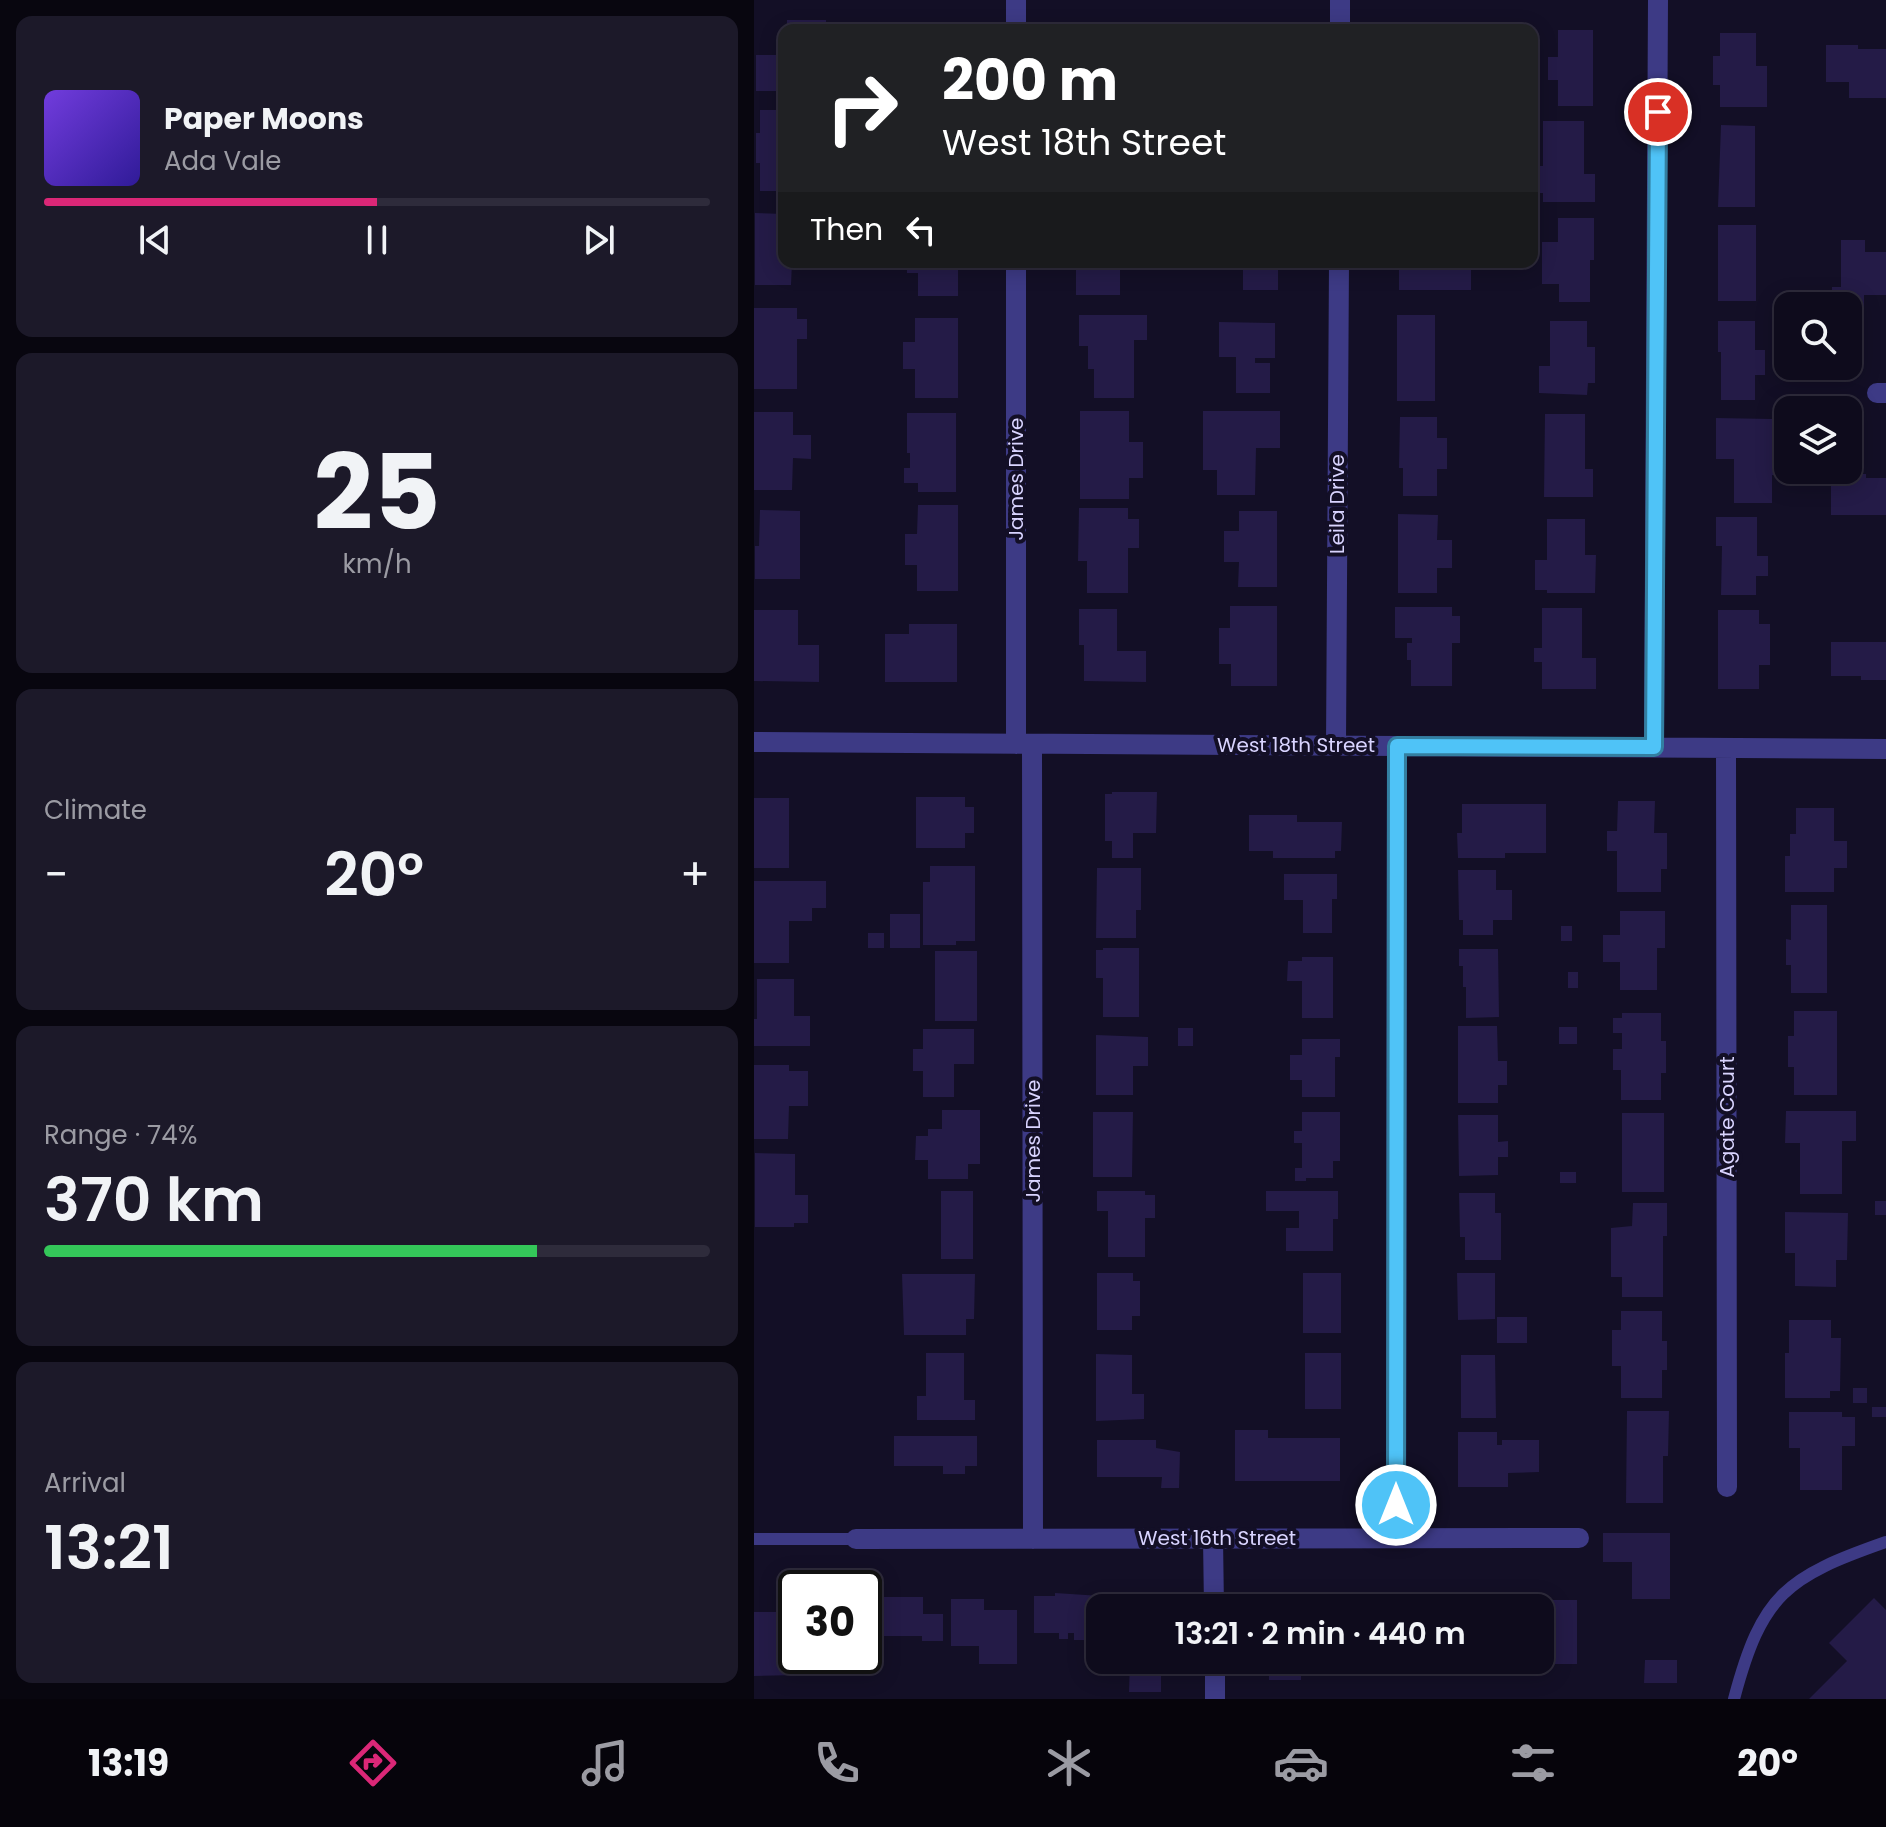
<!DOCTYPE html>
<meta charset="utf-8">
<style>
body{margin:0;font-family:Poppins,sans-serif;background:#1c1929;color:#f1f3f6;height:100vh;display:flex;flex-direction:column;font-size:30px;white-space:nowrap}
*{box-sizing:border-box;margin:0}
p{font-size:26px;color:#9b9ba3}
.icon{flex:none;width:44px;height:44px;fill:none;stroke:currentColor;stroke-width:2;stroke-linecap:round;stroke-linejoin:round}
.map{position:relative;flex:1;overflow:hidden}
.details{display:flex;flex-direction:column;gap:16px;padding:16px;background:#08060f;width:754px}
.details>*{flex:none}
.guide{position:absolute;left:24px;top:24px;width:760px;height:244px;border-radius:16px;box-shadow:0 4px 20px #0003,0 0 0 2px #2e2b3b;background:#202124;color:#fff;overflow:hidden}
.controls{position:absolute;left:1020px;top:292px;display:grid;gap:16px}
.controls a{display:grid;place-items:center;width:88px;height:88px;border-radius:16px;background:#0e0b1c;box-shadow:0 4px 20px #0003,0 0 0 2px #2e2b3b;font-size:40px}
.speed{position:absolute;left:24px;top:1570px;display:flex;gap:16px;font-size:40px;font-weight:700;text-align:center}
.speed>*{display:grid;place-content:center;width:104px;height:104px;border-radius:50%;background:#0e0b1c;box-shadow:0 4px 20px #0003,0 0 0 2px #2e2b3b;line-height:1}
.speed .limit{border:4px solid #111;border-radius:12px;background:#fff;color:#111}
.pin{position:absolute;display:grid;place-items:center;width:68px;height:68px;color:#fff;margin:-34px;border:4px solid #fff;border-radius:50%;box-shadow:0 2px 8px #0007}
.me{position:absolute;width:88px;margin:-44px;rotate:0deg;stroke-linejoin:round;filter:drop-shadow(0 0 6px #0008)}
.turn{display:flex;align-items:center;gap:28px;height:168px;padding:0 32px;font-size:36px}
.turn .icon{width:104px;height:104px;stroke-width:2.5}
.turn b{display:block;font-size:56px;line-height:68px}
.then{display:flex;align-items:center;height:76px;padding:0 32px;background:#0003;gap:16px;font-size:30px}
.big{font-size:60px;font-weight:600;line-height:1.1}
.details .tile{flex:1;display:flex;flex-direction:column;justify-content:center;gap:12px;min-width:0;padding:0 28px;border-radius:16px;background:#1c1929}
.details .dial{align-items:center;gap:0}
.dial b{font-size:104px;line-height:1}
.song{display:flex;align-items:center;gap:24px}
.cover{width:96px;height:96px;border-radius:12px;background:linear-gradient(135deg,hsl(260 70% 55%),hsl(250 70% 35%))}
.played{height:8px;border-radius:4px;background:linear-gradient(90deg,#db2777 50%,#2e2b3b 50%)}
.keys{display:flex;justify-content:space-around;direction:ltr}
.heat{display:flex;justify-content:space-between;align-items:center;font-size:44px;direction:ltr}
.charge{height:12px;border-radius:6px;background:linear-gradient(90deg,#34c759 74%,#2e2b3b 0)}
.trip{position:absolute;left:332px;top:1594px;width:468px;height:80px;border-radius:16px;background:#0e0b1c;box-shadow:0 4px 20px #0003,0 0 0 2px #2e2b3b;font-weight:600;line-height:80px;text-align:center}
.tab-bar{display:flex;height:128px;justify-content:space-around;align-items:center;background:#06040b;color:#9b9ba3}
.tab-bar .icon{width:56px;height:56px}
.tab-bar .selected{color:#db2777}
.tab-bar b{font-size:36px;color:#f1f3f6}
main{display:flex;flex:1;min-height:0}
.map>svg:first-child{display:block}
</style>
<main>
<section class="details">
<div class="tile">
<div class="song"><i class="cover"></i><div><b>Paper Moons</b><p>Ada Vale</p></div></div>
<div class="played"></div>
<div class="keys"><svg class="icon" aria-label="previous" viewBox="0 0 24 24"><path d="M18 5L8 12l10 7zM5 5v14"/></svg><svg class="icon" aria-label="pause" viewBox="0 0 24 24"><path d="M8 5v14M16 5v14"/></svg><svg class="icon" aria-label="next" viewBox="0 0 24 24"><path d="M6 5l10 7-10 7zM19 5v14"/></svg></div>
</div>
<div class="tile dial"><b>25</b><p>km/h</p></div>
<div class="tile"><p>Climate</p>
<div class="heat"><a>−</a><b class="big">20°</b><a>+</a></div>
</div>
<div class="tile"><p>Range · 74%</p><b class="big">370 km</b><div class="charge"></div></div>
<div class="tile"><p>Arrival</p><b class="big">13:21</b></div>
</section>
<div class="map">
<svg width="1132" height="1699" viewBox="0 0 1132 1699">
<rect width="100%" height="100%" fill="#130f26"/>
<!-- building -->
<path fill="#241b47" d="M 33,20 L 72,20 L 72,30 L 33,30 Z
M 328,23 L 389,23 L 389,30 L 328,30 Z
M 804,30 L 839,30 L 839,106 L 804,106 L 804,80 L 794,80 L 794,57 L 804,57 Z
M 966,33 L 1002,33 L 1002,66 L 1013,66 L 1013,107 L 966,107 L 966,85 L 959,85 L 959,56 L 966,56 Z
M 1072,45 L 1104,45 L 1104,49 L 1132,49 L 1132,98 L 1095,98 L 1095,82 L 1072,82 Z
M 2,55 L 30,55 L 30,91 L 2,91 Z
M 6,110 L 30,110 L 30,191 L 6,191 L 6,163 L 2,163 L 2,133 L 6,133 Z
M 789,121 L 830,121 L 830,174 L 841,174 L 841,202 L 789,202 L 789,193 L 778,193 L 778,166 L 789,166 Z
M 967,125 L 1001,126 L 1001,207 L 964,207 Z
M 1,213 L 30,214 L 30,262 L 38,262 L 37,285 L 1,285 Z
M 804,218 L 840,218 L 840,260 L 836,260 L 836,302 L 805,302 L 805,284 L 788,284 L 788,242 L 804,242 Z
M 964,225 L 1002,225 L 1002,301 L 964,301 Z
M 1087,240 L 1111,240 L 1111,252 L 1132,252 L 1132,295 L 1110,295 L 1110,323 L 1094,323 L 1094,306 L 1078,306 L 1078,287 L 1087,287 Z
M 153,262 L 204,262 L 204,296 L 164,296 L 164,273 L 153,273 Z
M 322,262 L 366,262 L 366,295 L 322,295 Z
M 489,262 L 524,262 L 524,290 L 489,290 Z
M 645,262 L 717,262 L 717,290 L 645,290 Z
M 0,308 L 43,308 L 43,319 L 53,319 L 53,339 L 43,339 L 43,389 L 0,389 Z
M 325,315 L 393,315 L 393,340 L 380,340 L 380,398 L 340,398 L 340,369 L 334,369 L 334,346 L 325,346 Z
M 643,315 L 681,315 L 681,401 L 643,401 Z
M 161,318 L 204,318 L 204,398 L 161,398 L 161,369 L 149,369 L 149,342 L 161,342 Z
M 796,321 L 833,321 L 833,347 L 841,347 L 841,383 L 834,383 L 833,395 L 785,393 L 785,366 L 796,366 Z
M 964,321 L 1001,321 L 1001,350 L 1011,350 L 1011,375 L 1001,375 L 1001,400 L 967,400 L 967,352 L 964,352 Z
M 465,322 L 521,323 L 521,358 L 501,358 L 501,363 L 516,363 L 516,393 L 482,393 L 482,357 L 465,357 Z
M 326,411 L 375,411 L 375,442 L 389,442 L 389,478 L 375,478 L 375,499 L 326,499 Z
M 449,411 L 526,411 L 526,448 L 502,448 L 501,495 L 463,495 L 463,470 L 449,470 Z
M 0,412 L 39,412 L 39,435 L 57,435 L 57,459 L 39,458 L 38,490 L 0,490 Z
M 153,413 L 202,413 L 202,492 L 164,492 L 164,483 L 150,483 L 150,468 L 156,468 L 156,453 L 153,453 Z
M 791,414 L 831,414 L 831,469 L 839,469 L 839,497 L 790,497 Z
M 646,417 L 683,417 L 683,438 L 693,438 L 693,469 L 683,469 L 683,496 L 649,496 L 649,468 L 645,468 Z
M 962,418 L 1018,419 L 1018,449 L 1030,449 L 1030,475 L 1018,475 L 1018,503 L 980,503 L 980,459 L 962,459 Z
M 1077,474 L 1112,474 L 1112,478 L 1132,478 L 1132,515 L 1077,515 Z
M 164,505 L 204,505 L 204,591 L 163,591 L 163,565 L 151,565 L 151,534 L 163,534 Z
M 325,508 L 374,508 L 374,519 L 385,519 L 385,548 L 374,548 L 374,593 L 333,593 L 333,561 L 324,561 Z
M 6,510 L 46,511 L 46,579 L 1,579 L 1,546 L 5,546 Z
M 485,511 L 523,511 L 523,587 L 484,587 L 485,562 L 470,562 L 470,531 L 485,531 Z
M 644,514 L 684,515 L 683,540 L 698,540 L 698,568 L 683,568 L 683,593 L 644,593 Z
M 962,517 L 1003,517 L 1003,556 L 1014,556 L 1014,576 L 1002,576 L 1002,595 L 967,595 L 968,546 L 962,546 Z
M 793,519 L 831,519 L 831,555 L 842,555 L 841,593 L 793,593 L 793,590 L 781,590 L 781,560 L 793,560 Z
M 476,606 L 523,606 L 523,686 L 477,686 L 477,664 L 465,664 L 465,628 L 476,628 Z
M 641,607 L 698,607 L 698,616 L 706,616 L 706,643 L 698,643 L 698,686 L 657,686 L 657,660 L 653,660 L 653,643 L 658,643 L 658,638 L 641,638 Z
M 788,608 L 828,608 L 828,658 L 842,658 L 842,689 L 788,689 L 788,662 L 780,662 L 780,648 L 788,648 Z
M 325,609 L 363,609 L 363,651 L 392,651 L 392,682 L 330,681 L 330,645 L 325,645 Z
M 0,610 L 44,610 L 44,645 L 65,645 L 65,682 L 0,681 Z
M 964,610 L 1005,610 L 1005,624 L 1016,624 L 1016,665 L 1005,665 L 1005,689 L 964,689 Z
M 155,624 L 203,624 L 203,682 L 131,682 L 131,634 L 155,634 Z
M 1077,642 L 1132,642 L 1132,680 L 1107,680 L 1107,676 L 1077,676 Z
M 358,792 L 403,792 L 402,833 L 379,833 L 379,858 L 358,858 L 358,841 L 351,841 L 351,794 L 358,794 Z
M 162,797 L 211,797 L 211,807 L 220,807 L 220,833 L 211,833 L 211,848 L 162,848 Z
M 0,798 L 35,798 L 35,868 L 0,868 Z
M 864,801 L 901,801 L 900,833 L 913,833 L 913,869 L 907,869 L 907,892 L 863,892 L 863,851 L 853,851 L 853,831 L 863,831 Z
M 708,804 L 792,804 L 792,853 L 751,853 L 751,858 L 704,858 L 703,833 L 708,833 Z
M 1042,808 L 1080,808 L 1080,841 L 1093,841 L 1093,868 L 1080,868 L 1080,892 L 1031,892 L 1031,856 L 1036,856 L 1036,834 L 1042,834 Z
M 495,815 L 543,815 L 543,822 L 588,822 L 587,851 L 581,851 L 581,858 L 519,858 L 519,851 L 495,851 Z
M 176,866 L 221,866 L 221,941 L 202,941 L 202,945 L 169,945 L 169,882 L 176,882 Z
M 343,868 L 387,868 L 387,910 L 382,910 L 382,938 L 342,938 Z
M 704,870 L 742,870 L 742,890 L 758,890 L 758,920 L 739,920 L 739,935 L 709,935 L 709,920 L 705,920 Z
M 530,874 L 583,874 L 583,899 L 578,899 L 578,933 L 549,933 L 549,900 L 530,900 Z
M 0,881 L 72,881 L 72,908 L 58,908 L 58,921 L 35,921 L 35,963 L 0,963 Z
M 1037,905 L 1073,905 L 1073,993 L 1037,993 L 1037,965 L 1032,965 L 1032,939 L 1037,940 Z
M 866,911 L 911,911 L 911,948 L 903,948 L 903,990 L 866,990 L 866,962 L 849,962 L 849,935 L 866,935 Z
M 136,914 L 166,914 L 166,948 L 136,948 Z
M 807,926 L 818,926 L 818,941 L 807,941 Z
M 114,933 L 130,933 L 130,948 L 114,948 Z
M 349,948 L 385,948 L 385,1017 L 349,1017 L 349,978 L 342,978 L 342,950 L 349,950 Z
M 705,949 L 744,949 L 745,1017 L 712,1018 L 712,987 L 709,987 L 709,966 L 705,966 Z
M 181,951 L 223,951 L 223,1021 L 181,1021 Z
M 548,957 L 579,957 L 579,1018 L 548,1018 L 548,981 L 533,981 L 534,961 L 548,961 Z
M 814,972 L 824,972 L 824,988 L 814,988 Z
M 3,979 L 40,979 L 40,1016 L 56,1016 L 56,1046 L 0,1046 L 0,1019 L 3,1019 Z
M 1040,1011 L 1083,1011 L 1083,1095 L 1040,1095 L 1040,1067 L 1034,1067 L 1034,1036 L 1040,1036 Z
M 868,1013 L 907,1013 L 907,1041 L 912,1041 L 912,1073 L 907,1073 L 907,1100 L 867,1100 L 867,1070 L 859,1070 L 859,1049 L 868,1049 L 868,1033 L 859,1033 L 859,1018 L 868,1018 Z
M 704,1026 L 743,1026 L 744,1061 L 753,1061 L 753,1085 L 744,1085 L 744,1103 L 704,1103 Z
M 805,1027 L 823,1027 L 823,1044 L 805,1044 Z
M 424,1028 L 439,1028 L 439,1046 L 424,1046 Z
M 169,1029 L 220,1029 L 220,1064 L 200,1064 L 200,1097 L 169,1097 L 169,1071 L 159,1071 L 159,1049 L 169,1049 Z
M 342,1035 L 394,1037 L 394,1066 L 379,1066 L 379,1095 L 342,1095 Z
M 548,1039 L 586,1039 L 586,1057 L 581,1057 L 581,1097 L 548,1097 L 548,1080 L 536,1080 L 536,1055 L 548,1055 Z
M 0,1065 L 35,1065 L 35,1071 L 54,1071 L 54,1106 L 35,1106 L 34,1139 L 0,1139 Z
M 188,1110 L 226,1110 L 226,1164 L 214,1164 L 214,1179 L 174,1179 L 174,1160 L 161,1160 L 162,1136 L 174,1136 L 174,1129 L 188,1129 Z
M 1032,1111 L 1102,1111 L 1102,1141 L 1088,1141 L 1088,1194 L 1046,1194 L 1046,1143 L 1031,1143 Z
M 339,1112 L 379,1112 L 378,1177 L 339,1177 Z
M 548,1112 L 586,1112 L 586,1161 L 579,1161 L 579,1178 L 552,1178 L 552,1181 L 541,1181 L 541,1168 L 548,1168 L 548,1143 L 540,1143 L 540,1131 L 548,1131 Z
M 868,1113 L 910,1113 L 910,1192 L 868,1192 Z
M 704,1115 L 744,1115 L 744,1142 L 754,1141 L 754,1157 L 744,1157 L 744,1175 L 705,1176 Z
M 1,1153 L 41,1154 L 41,1195 L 54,1195 L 54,1223 L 40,1223 L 40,1227 L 1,1227 Z
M 806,1172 L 822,1172 L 822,1183 L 806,1183 Z
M 187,1191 L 219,1191 L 219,1259 L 187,1259 Z
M 343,1191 L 391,1191 L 391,1195 L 401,1195 L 401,1218 L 391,1218 L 391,1257 L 354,1257 L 354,1211 L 343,1211 Z
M 512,1191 L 584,1191 L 584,1219 L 579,1219 L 579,1251 L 532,1251 L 532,1228 L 545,1228 L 545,1211 L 512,1211 Z
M 705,1193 L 741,1193 L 741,1213 L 747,1213 L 747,1260 L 711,1260 L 711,1237 L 706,1237 Z
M 1121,1201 L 1132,1201 L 1132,1215 L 1121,1215 Z
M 879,1203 L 913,1203 L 913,1236 L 909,1236 L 909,1297 L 868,1297 L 868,1277 L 857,1277 L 857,1228 L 878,1226 Z
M 1031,1212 L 1094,1213 L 1093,1260 L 1082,1260 L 1082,1287 L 1041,1286 L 1041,1253 L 1031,1253 Z
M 343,1273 L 379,1273 L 379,1281 L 386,1281 L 386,1316 L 378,1316 L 378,1330 L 343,1330 Z
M 549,1273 L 587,1273 L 587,1333 L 549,1333 Z
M 703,1273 L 741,1273 L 741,1319 L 704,1320 Z
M 148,1274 L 221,1274 L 220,1319 L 212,1319 L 212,1335 L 150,1335 Z
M 867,1311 L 908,1311 L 908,1341 L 913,1341 L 913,1370 L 908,1370 L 908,1398 L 867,1398 L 867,1366 L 858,1366 L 858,1330 L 867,1330 Z
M 743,1317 L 773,1317 L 773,1343 L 743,1343 Z
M 1035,1320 L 1077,1320 L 1077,1338 L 1087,1338 L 1086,1391 L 1076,1391 L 1076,1398 L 1031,1398 L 1031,1353 L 1035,1353 Z
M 172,1353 L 210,1353 L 210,1400 L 221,1400 L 221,1420 L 163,1420 L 163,1396 L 172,1396 Z
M 551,1353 L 587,1353 L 587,1409 L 551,1409 Z
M 342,1354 L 378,1355 L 378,1394 L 390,1394 L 390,1419 L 342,1421 Z
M 707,1355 L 741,1355 L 742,1418 L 707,1418 Z
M 1099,1388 L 1113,1388 L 1113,1403 L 1099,1403 Z
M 1118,1407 L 1132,1407 L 1132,1417 L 1118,1417 Z
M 873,1411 L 915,1411 L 914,1456 L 909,1456 L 909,1503 L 872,1503 Z
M 1035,1412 L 1088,1412 L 1088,1417 L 1101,1417 L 1101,1446 L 1088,1446 L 1088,1490 L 1046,1490 L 1046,1448 L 1035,1448 Z
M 481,1430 L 514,1430 L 514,1438 L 586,1438 L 586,1481 L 481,1481 Z
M 704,1432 L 743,1432 L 743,1445 L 748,1445 L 748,1440 L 785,1440 L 785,1472 L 754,1473 L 754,1487 L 704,1487 Z
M 140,1436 L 223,1436 L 223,1466 L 211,1466 L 211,1474 L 189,1474 L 189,1466 L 140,1466 Z
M 343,1440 L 402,1440 L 402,1448 L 426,1452 L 425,1488 L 407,1488 L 408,1477 L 343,1477 Z
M 849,1533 L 916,1533 L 916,1599 L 878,1599 L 878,1562 L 849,1562 Z
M 301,1593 L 347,1596 L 346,1640 L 320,1640 L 320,1633 L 314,1633 L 314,1639 L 305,1639 L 305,1633 L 280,1633 L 280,1596 L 301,1596 Z
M 111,1597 L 169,1597 L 169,1614 L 189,1614 L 189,1641 L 168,1641 L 168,1636 L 111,1636 Z
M 603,1597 L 660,1597 L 659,1608 L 603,1608 Z
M 683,1597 L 743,1599 L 743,1608 L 679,1608 L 679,1599 L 683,1599 Z
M 515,1598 L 543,1598 L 543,1603 L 571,1603 L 571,1608 L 515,1608 Z
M 1120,1598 L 1132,1610 L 1132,1699 L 1055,1699 L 1093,1661 L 1075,1643 Z
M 197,1599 L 230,1599 L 230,1610 L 263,1610 L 263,1664 L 225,1664 L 225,1646 L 197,1646 Z
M 352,1600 L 414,1600 L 414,1608 L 352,1608 Z
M 773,1600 L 823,1600 L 823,1664 L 793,1664 L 793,1649 L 786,1649 L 786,1608 L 773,1608 Z
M 0,1612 L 42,1612 L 42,1656 L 45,1656 L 45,1675 L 0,1676 Z
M 376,1660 L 407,1660 L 407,1692 L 375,1692 Z
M 515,1660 L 547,1660 L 547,1680 L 515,1680 Z
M 891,1660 L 923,1660 L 923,1683 L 890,1683 Z"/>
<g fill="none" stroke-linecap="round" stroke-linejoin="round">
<!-- service -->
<path stroke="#3d3a85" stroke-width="12" d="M 0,1539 L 102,1539
M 980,1699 C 1008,1594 1032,1577 1132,1542"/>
<!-- minor -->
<path stroke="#3d3a85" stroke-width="20" d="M 262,0 L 262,30
M 586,0 L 586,30
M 262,262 L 262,744
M 1123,393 L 1132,393
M 0,742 L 1132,749
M 278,744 L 279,1539
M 582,745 L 585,262
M 900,747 L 904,0
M 972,748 L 973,1487
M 459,1538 L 460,1608
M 642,1538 L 643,746
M 102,1539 L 825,1538
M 461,1660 L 461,1699"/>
</g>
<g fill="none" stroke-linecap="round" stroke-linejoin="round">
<defs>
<path id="route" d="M 642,1505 L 643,746 L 900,747 L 904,112"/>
</defs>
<!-- route casing -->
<use href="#route" stroke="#337fa1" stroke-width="20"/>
<!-- route -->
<use href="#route" stroke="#4fc3f7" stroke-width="14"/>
</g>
<g text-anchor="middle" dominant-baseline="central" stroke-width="8" stroke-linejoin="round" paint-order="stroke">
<!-- street labels -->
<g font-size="20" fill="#d9d4ff" stroke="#130f26">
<text transform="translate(262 479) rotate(-90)">James Drive</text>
<text transform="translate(583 504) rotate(-90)">Leila Drive</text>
<text x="542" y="745">West 18th Street</text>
<text transform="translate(973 1117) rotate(-90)">Agate Court</text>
<text transform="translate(279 1141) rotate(-90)">James Drive</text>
<text x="463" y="1538">West 16th Street</text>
</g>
</g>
</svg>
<div class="controls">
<a><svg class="icon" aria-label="search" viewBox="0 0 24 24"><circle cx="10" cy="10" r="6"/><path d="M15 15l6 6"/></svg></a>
<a><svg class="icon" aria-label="layers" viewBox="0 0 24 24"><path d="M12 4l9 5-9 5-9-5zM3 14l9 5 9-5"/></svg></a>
</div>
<div class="speed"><div class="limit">30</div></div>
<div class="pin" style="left:904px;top:112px;background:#d93025"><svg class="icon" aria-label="arrive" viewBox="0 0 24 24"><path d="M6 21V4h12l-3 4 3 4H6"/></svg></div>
<svg class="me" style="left:642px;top:1505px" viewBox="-20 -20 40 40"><circle r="17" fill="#4fc3f7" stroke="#fff" stroke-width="3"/><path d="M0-11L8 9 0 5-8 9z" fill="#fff"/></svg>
<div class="trip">13:21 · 2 min · 440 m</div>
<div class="guide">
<div class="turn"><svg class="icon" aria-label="right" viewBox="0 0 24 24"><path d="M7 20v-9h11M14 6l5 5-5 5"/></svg><div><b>200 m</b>West 18th Street</div></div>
<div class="then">Then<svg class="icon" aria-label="left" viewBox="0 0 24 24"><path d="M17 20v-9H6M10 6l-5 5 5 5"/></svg></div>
</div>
</div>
</main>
<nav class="tab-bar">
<b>13:19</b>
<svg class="icon selected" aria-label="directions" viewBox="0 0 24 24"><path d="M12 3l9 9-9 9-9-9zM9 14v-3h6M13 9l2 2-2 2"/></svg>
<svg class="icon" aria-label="music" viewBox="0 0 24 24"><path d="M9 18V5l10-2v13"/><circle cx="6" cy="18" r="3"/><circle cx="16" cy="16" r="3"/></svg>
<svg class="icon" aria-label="phone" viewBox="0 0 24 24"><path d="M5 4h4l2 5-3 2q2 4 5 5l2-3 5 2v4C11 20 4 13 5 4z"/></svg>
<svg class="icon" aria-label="climate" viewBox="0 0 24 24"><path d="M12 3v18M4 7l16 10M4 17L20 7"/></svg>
<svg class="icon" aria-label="car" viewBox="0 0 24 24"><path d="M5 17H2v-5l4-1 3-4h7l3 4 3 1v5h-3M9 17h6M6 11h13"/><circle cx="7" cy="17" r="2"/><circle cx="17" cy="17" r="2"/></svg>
<svg class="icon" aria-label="filters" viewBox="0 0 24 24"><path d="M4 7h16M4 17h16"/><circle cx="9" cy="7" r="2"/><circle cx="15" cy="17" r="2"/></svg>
<b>20°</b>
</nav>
